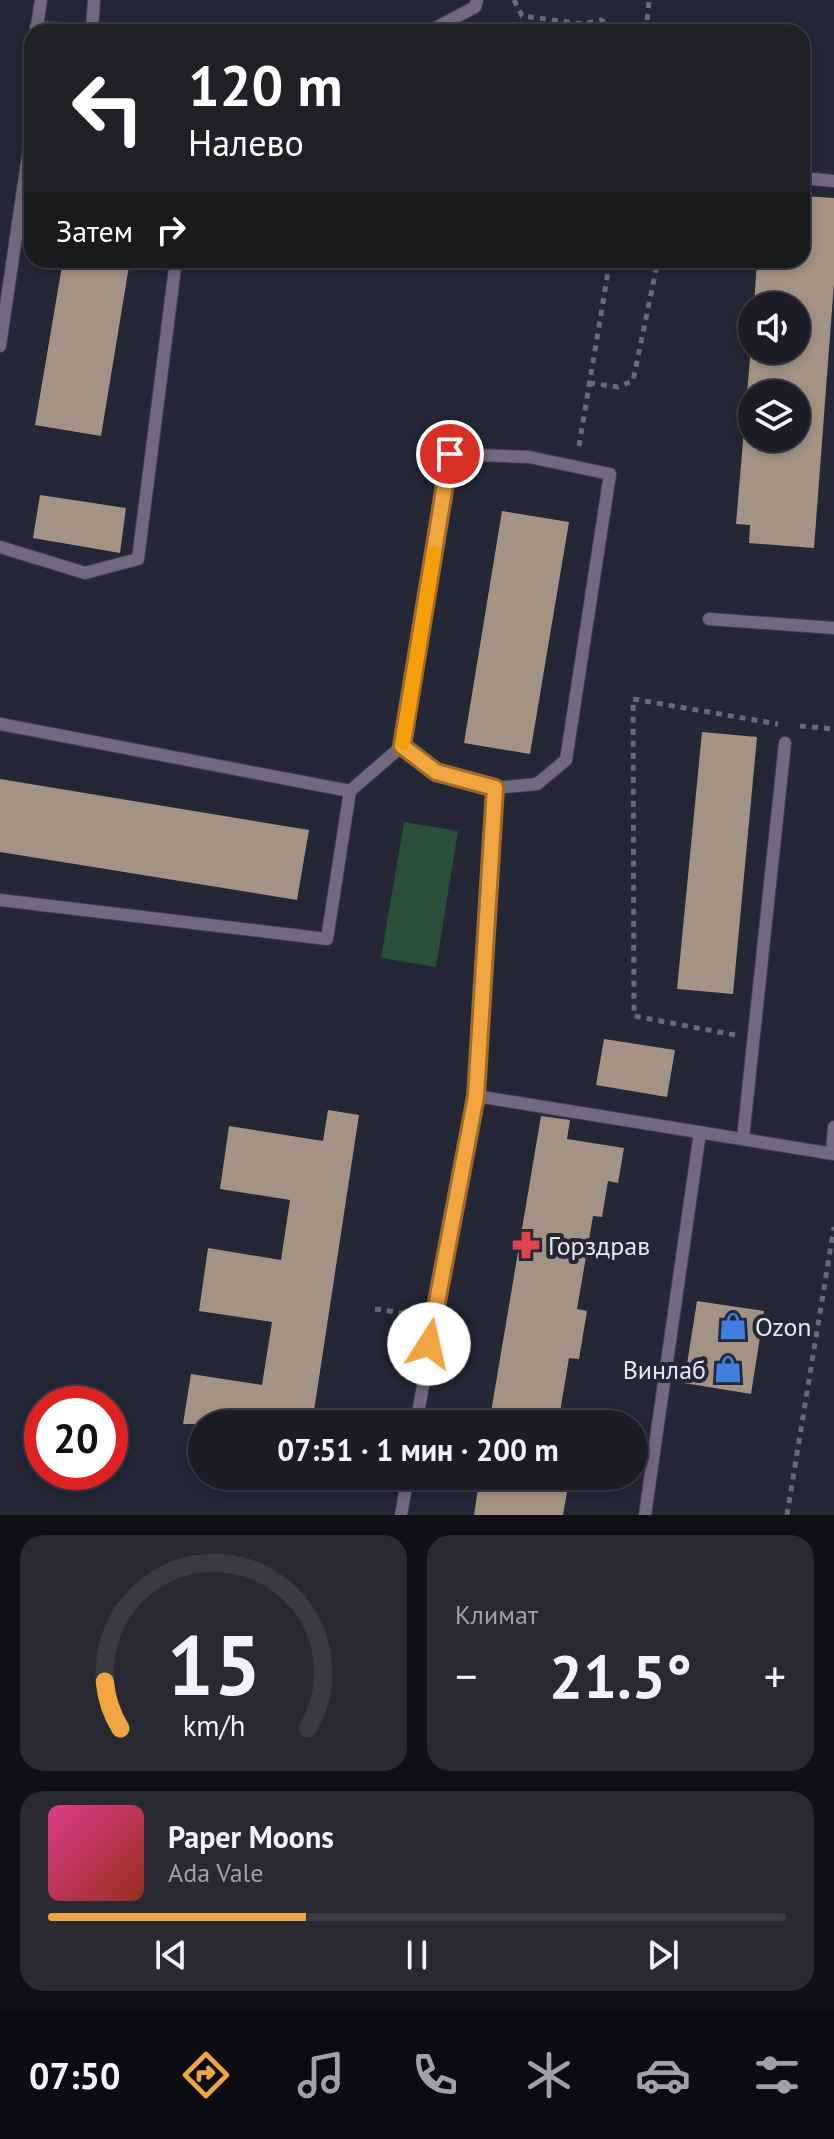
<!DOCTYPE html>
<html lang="ru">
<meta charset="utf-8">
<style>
body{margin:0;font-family:"PT Sans",sans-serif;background:#292934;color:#f1f3f6;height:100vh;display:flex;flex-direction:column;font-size:30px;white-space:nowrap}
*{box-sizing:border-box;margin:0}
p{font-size:26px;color:#a0a1a8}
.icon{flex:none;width:44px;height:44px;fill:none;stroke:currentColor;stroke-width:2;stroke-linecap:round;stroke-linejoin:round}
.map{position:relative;height:1515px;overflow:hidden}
.details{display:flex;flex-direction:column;gap:20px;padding:20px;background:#0f0f16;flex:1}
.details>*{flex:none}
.banner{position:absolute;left:24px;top:24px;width:786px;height:244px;border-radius:24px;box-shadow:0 4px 12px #0003,0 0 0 2px #3a3a45;background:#202124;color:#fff;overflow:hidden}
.controls{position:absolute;left:738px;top:292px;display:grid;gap:16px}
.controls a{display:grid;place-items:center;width:72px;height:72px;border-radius:50%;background:#1c1c28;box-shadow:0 4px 12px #0003,0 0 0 2px #3a3a45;font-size:40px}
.speed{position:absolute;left:24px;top:1386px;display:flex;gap:16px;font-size:40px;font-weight:700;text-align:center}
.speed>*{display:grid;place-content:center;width:104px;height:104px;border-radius:50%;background:#1c1c28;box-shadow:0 4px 12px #0003,0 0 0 2px #3a3a45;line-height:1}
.speed .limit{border:12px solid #d22;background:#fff;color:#111}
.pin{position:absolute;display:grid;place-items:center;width:68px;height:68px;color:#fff;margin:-34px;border:4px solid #fff;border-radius:50%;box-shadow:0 2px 8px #0007}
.me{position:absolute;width:88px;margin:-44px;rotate:10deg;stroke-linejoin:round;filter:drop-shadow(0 0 6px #0008)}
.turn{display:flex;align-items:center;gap:28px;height:168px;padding:0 32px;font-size:36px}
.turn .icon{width:104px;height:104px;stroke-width:2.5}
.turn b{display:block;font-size:56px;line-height:68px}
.then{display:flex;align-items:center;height:76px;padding:0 32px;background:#0003;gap:16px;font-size:30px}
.big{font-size:60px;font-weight:700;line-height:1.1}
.details .card{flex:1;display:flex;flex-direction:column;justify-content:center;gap:12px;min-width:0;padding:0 28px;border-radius:24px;background:#292934}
.details .dial{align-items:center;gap:0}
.dial svg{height:208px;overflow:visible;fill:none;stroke:#3a3a45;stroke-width:7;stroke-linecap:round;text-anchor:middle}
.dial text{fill:#f1f3f6;stroke:none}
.song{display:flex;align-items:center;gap:24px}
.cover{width:96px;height:96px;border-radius:12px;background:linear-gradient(135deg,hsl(330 70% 55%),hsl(10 70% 35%))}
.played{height:8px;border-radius:4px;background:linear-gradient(90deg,#f1a540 35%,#3a3a45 35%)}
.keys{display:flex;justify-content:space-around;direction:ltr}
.heat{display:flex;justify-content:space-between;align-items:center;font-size:44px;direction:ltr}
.details .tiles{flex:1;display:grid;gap:20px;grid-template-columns:1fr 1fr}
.card:last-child{grid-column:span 2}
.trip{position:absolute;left:188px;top:1410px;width:460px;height:80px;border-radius:40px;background:#1c1c28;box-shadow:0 4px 12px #0003,0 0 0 2px #3a3a45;font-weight:700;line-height:80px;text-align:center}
.tab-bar{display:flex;height:128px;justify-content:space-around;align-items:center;background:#0b0b10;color:#a0a1a8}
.tab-bar .icon{width:56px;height:56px}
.tab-bar .on{color:#f1a540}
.tab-bar b{font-size:36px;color:#f1f3f6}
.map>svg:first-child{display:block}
</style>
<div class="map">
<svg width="834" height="1515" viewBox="0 0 834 1515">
<rect width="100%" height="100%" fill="#252636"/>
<!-- green -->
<path fill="#274f3a" d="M 404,822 L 458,831 L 436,967 L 381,958 Z"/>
<!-- building -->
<path fill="#a49284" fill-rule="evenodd" d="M 802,196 L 834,198 L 834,283 L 814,548 L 749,543 L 750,525 L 736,524 L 752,335 L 752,350 L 796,350 L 796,306 L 754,306 L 757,260 L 802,260 ZM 752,394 L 796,394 L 796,438 L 752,438 Z
M 63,260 L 130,260 L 101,436 L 35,425 Z
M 40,495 L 126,508 L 120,553 L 33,538 Z
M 502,511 L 569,522 L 530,754 L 464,743 Z
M 702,732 L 757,737 L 733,994 L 677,989 Z
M 0,779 L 309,830 L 297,900 L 0,852 Z
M 604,1039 L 675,1050 L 667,1097 L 596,1085 Z
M 328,1110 L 359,1115 L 312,1424 L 183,1424 L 191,1374 L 262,1385 L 272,1322 L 199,1311 L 208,1248 L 281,1260 L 290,1200 L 220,1189 L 229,1126 L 323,1141 Z
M 541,1116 L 570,1120 L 567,1139 L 624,1148 L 618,1183 L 608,1181 L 602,1217 L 593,1216 L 577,1309 L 587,1311 L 579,1359 L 569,1358 L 558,1424 L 489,1424 Z
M 697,1301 L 764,1311 L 751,1394 L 684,1383 Z
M 480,1476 L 564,1476 L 561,1491 L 567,1492 L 563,1515 L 474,1515 Z"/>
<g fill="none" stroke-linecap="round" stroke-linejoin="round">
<defs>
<path id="service" d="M 36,27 L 92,31 L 94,0
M 36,32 L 41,0
M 428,32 L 475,7 L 477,0
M 802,178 L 834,181
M 0,346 L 32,128
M 0,547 L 85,573 L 138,559 L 176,260
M 709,619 L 834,628
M 0,724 L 350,791 L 327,939 L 0,900
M 350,791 L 402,746
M 476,1096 L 495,788 L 537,784 L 566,760 L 610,474 L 529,457 L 450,454 L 402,746 L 436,772 L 495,788
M 743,1138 L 785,743
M 832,1153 L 834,1127
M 416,1424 L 476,1096 L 834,1154
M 401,1515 L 408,1476
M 645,1515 L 700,1132"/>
</defs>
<!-- service casing -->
<use href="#service" stroke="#404150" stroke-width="14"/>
<!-- path -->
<path stroke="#696a78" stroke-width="5" stroke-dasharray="6 6" stroke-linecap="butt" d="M 514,0 L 522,16 L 583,24 L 601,20 L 619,32
M 646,32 L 649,0
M 589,383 L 618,387 L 633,381 L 658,260
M 579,446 L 610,260
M 800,726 L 834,729
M 735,1035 L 634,1016 L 633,699 L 778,724
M 375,1309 L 417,1315
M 787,1515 L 834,1227"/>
<!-- service -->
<use href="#service" stroke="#736881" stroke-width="12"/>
</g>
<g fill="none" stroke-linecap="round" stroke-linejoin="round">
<defs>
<path id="route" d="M 429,1344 L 476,1096 L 495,788 L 436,772 L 402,746 L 450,454"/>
</defs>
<!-- route casing -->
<use href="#route" stroke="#9d6b2a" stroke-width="20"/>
<!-- route -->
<use href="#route" stroke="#f1a540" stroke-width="14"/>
<!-- slow -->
<path stroke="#f59e0b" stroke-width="14" d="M 403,743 L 434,553"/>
</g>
<!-- icons -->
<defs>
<symbol id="pharmacy-bare" viewBox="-9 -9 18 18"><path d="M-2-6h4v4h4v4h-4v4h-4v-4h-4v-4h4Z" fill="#e0444e" stroke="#252636" stroke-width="2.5" paint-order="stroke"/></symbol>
<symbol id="shop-bare" viewBox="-9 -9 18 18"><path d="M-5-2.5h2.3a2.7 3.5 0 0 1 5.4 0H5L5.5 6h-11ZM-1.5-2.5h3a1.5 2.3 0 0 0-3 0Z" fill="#3f7fe0" stroke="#252636" stroke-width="2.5" paint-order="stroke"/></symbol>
</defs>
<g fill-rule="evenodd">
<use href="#pharmacy-bare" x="506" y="1225" width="40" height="40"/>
<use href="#shop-bare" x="713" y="1306" width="40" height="40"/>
<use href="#shop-bare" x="708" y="1349" width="40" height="40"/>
</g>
<g text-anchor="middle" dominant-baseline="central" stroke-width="8" stroke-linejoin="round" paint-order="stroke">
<!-- poi labels -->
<g font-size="26" fill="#e6e7f2" stroke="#252636" text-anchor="start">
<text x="548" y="1245">Горздрав</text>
<text x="755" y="1326">Ozon</text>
<text x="706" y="1369" text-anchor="end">Винлаб</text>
</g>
</g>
</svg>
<div class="controls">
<a><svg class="icon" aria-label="sound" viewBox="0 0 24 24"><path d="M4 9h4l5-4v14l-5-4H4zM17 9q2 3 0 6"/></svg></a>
<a><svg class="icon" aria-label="layers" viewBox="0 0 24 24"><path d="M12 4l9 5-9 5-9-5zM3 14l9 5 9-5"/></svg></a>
</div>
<div class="speed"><div class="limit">20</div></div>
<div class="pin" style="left:450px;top:454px;background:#d93025"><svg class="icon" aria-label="arrive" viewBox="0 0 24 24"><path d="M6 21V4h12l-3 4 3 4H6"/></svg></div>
<svg class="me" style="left:429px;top:1344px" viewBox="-20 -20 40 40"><circle r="19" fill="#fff"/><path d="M0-13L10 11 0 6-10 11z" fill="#f1a540"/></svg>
<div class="trip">07:51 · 1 мин · 200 m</div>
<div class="banner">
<div class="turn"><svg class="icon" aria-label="left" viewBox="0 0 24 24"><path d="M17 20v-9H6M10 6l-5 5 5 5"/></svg><div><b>120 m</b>Налево</div></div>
<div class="then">Затем<svg class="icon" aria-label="right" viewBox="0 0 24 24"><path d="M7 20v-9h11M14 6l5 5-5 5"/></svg></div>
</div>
</div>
<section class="details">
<div class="tiles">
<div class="card dial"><svg viewBox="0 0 100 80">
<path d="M14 69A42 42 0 1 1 86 69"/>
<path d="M14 69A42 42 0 0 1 8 51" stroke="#f1a540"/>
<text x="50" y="56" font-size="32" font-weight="700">15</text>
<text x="50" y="72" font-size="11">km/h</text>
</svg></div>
<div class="card"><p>Климат</p>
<div class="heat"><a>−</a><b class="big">21.5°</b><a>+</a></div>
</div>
<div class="card">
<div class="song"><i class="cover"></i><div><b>Paper Moons</b><p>Ada Vale</p></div></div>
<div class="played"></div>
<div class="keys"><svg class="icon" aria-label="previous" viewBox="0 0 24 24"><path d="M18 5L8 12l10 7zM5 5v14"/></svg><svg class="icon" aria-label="pause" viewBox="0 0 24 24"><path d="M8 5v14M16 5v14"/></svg><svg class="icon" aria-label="next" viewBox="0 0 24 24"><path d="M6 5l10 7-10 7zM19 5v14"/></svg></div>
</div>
</div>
</section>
<nav class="tab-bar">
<b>07:50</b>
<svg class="icon on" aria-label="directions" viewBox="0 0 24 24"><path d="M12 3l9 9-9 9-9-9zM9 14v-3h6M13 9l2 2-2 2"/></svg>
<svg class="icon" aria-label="music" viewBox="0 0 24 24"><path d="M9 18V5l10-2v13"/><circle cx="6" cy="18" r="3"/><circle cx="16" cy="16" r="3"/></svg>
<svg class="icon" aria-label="phone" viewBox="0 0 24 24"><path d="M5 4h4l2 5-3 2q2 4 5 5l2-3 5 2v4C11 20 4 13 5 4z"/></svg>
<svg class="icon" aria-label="climate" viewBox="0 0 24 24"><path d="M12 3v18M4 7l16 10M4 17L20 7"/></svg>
<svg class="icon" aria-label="car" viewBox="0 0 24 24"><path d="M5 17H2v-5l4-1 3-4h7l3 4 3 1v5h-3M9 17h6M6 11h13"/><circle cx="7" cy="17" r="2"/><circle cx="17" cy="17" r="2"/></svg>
<svg class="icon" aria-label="filters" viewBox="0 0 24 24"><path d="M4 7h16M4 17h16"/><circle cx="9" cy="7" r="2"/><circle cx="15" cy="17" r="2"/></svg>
</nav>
